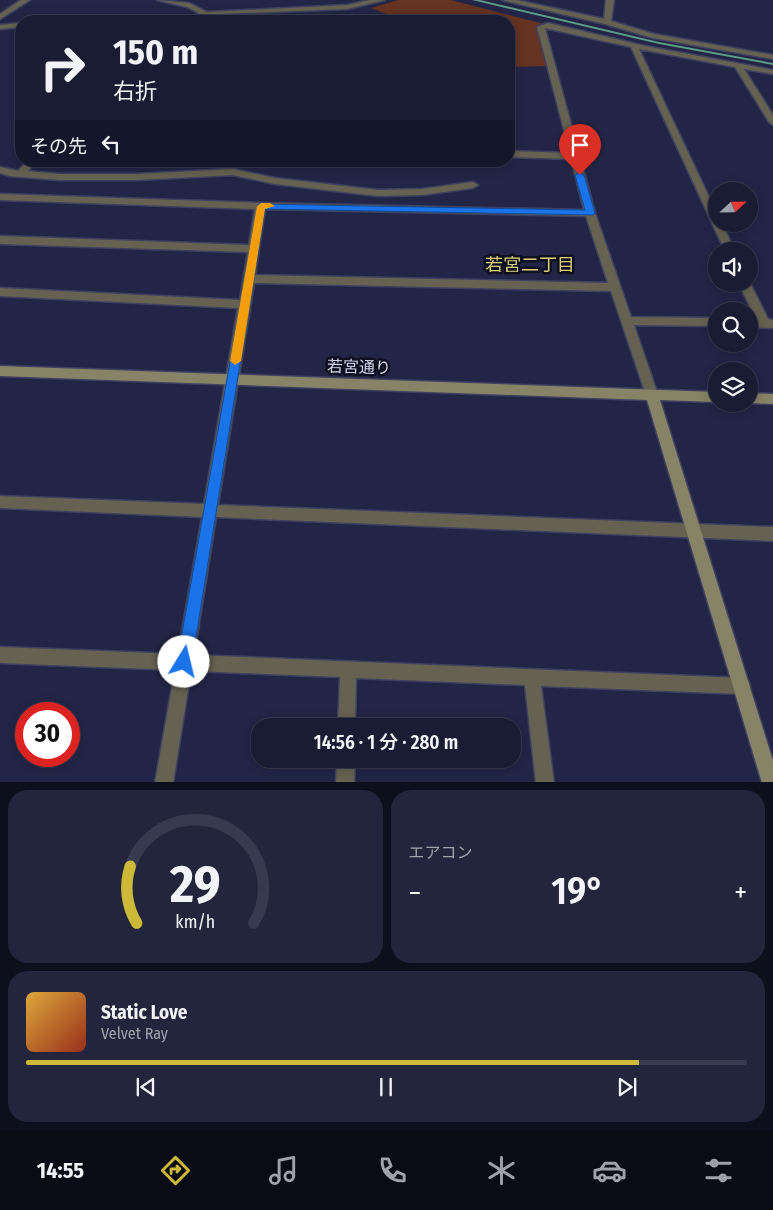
<!DOCTYPE html>
<html lang="ja">
<meta charset="utf-8">
<style>
body{margin:0;font-family:"Fira Sans Condensed","Noto Sans JP",sans-serif;background:#23253c;color:#f1f3f6;height:100vh;display:flex;flex-direction:column;font-size:19px;white-space:nowrap}
*{box-sizing:border-box;margin:0}
p{font-size:16px;color:#9fa1ac}
.icon{flex:none;width:28px;height:28px;fill:none;stroke:currentColor;stroke-width:2;stroke-linecap:round;stroke-linejoin:round}
.map{position:relative;height:782px;overflow:hidden}
.panel{display:flex;flex-direction:column;gap:8px;padding:8px;background:#0e0f1d;flex:1}
.panel>*{flex:none}
.top-card{position:absolute;left:15px;top:15px;width:500px;height:152px;border-radius:20px;box-shadow:0 2px 12px #0003,0 0 0 1px #383a4f;background:#1a1c34;color:#f1f3f6;overflow:hidden}
.needle{width:32px;rotate:68deg}
.controls{position:absolute;left:708px;top:182px;display:grid;gap:10px}
.controls a{display:grid;place-items:center;width:50px;height:50px;border-radius:50%;background:#1a1c34;box-shadow:0 2px 12px #0003,0 0 0 1px #383a4f;font-size:25px}
.speed{position:absolute;left:15px;top:702px;display:flex;gap:10px;font-size:25px;font-weight:700;text-align:center}
.speed>*{display:grid;place-content:center;width:65px;height:65px;border-radius:50%;background:#1a1c34;box-shadow:0 2px 12px #0003,0 0 0 1px #383a4f;line-height:1}
.speed .limit{border:8px solid #d22;background:#fff;color:#111}
.pin{position:absolute;display:grid;place-items:center;width:42px;height:42px;color:#fff;margin:-51px -21px;border-radius:50% 50% 50% 0;rotate:-45deg;box-shadow:0 0 5px #0007}
.pin .icon{rotate:45deg}
.me{position:absolute;width:55px;margin:-28px;rotate:9deg;stroke-linejoin:round;filter:drop-shadow(0 0 4px #0008)}
.turn{display:flex;align-items:center;gap:18px;height:105px;padding:0 15px;font-size:22px}
.turn .icon{width:65px;height:65px;stroke-width:2.5}
.turn b{display:block;font-size:35px;line-height:42px}
.then{display:flex;align-items:center;height:48px;padding:0 15px;background:#0003;gap:10px;font-size:19px}
.big{font-size:38px;font-weight:600;line-height:1.1}
.panel .widget{flex:1;display:flex;flex-direction:column;justify-content:center;gap:8px;min-width:0;padding:0 18px;border-radius:20px;background:#23253c}
.panel .dial{align-items:center;gap:0}
.dial svg{height:130px;overflow:visible;fill:none;stroke:#383a4f;stroke-width:7;stroke-linecap:round;text-anchor:middle}
.dial text{fill:#f1f3f6;stroke:none}
.song{display:flex;align-items:center;gap:15px}
.cover{width:60px;height:60px;border-radius:8px;background:linear-gradient(135deg,hsl(40 70% 55%),hsl(10 70% 35%))}
.played{height:5px;border-radius:2px;background:linear-gradient(90deg,#cdb938 85%,#383a4f 85%)}
.keys{display:flex;justify-content:space-around;direction:ltr}
.heat{display:flex;justify-content:space-between;align-items:center;font-size:28px;direction:ltr}
.panel .tiles{flex:1;display:grid;gap:8px;grid-template-columns:1fr 1fr}
.widget:last-child{grid-column:span 2}
.trip{position:absolute;left:251px;top:718px;width:270px;height:50px;border-radius:20px;background:#1a1c34;box-shadow:0 2px 12px #0003,0 0 0 1px #383a4f;font-weight:600;line-height:50px;text-align:center}
.dock{display:flex;height:80px;justify-content:space-around;align-items:center;background:#0a0b15;color:#9fa1ac}
.dock .icon{width:35px;height:35px}
.dock .selected{color:#cdb938}
.dock b{font-size:22px;color:#f1f3f6}
.map>svg:first-child{display:block}
</style>
<div class="map">
<svg width="773" height="783" viewBox="0 0 773 783">
<rect width="100%" height="100%" fill="#232546"/>
<!-- green -->
<path fill="#653321" d="M 398,0 L 451,0 L 548,25 L 541,27 L 551,66 L 509,67 L 509,21 L 404,21 L 371,8 Z"/>
<g fill="none" stroke-linecap="round" stroke-linejoin="round">
<!-- stream -->
<path fill="#5e9b86" fill-rule="evenodd" d="M 472,0 L 480,0 L 659,42 L 773,63 L 773,65 L 659,44 Z"/>
<defs>
<path id="street" d="M 21,0 L 30,0 L 0,19 L 0,14 Z
M 157,0 L 189,3 L 207,12 L 347,5 L 370,0 L 385,0 L 347,9 L 220,14 C 208,16 197,22 185,21 L 199,13 L 187,7 Z
M 502,0 L 516,0 L 604,19 L 606,0 L 614,0 L 611,21 L 654,34 L 773,55 L 773,59 L 653,38 L 605,24 Z
M 21,23 L 21,27 L 0,29 L 0,25 Z
M 548,23 L 645,46 L 773,70 L 773,74 L 744,69 L 773,115 L 773,125 L 769,122 L 735,67 L 639,49 L 716,212 L 716,224 L 722,224 L 735,251 L 725,251 L 631,47 L 545,28 L 595,213 L 631,317 L 716,318 L 716,326 L 634,325 L 658,395 L 656,399 L 648,399 L 646,395 L 611,291 L 254,283 L 218,505 L 773,527 L 773,541 L 216,517 L 194,655 L 742,678 L 748,680 L 750,686 L 748,692 L 742,694 L 541,686 L 554,783 L 536,783 L 525,685 L 356,678 L 355,726 L 338,726 L 340,677 L 191,671 L 173,783 L 155,783 L 175,670 L 0,663 L 0,647 L 178,654 L 202,517 L 0,508 L 0,496 L 204,504 L 238,308 L 0,296 L 0,288 L 240,300 L 248,252 L 0,244 L 0,236 L 249,245 L 255,209 L 0,200 L 0,194 L 261,203 L 584,210 L 571,159 L 509,157 L 509,151 L 570,153 L 537,27 ZM 265,209 L 586,216 L 608,283 L 255,275 Z
M 27,161 L 37,161 L 28,171 L 59,174 L 136,174 L 233,169 L 275,178 L 378,190 L 422,189 L 473,182 L 478,185 L 473,188 L 422,195 L 378,196 L 275,184 L 233,175 L 136,180 L 59,180 L 10,176 L 0,173 L 0,167 L 18,171 Z
M 749,281 L 768,319 L 773,320 L 773,328 L 749,327 L 749,319 L 756,319 L 739,284 L 749,284 Z
M 337,759 L 355,759 L 354,783 L 336,783 Z"/>
<path id="secondary" d="M 0,366 L 716,392 L 716,402 L 660,400 L 773,761 L 773,783 L 762,783 L 647,400 L 0,376 Z
M 749,393 L 773,394 L 773,404 L 749,403 Z"/>
</defs>
<!-- street casing -->
<use href="#street" stroke="#3f4161" stroke-width="3"/>
<!-- secondary casing -->
<use href="#secondary" stroke="#3f4161" stroke-width="3"/>
<!-- street -->
<use href="#street" fill="#656251" fill-rule="evenodd"/>
<!-- secondary -->
<use href="#secondary" fill="#878366" fill-rule="evenodd"/>
</g>
<!-- route -->
<path fill="#1a73e8" stroke="#114b97" d="M 580,172 L 584,175 L 595,213 L 593,215 L 265,209 L 192,662 L 190,667 L 184,669 L 179,667 L 177,662 L 258,204 L 585,210 L 575,175 Z"/>
<!-- slow -->
<path fill="#f59e0b" d="M 270,203 L 275,206 L 265,209 L 241,361 L 235,365 L 230,361 L 257,206 L 261,203 Z"/>
<g text-anchor="middle" dominant-baseline="central" stroke-width="5" stroke-linejoin="round" paint-order="stroke">
<!-- street labels -->
<g font-size="16" fill="#d3d6ec" stroke="#0f101f">
<text transform="translate(359 367) rotate(2)">若宮通り</text>
</g>
<!-- neighbourhood labels -->
<g font-size="18" fill="#dacd7e" stroke="#0f101f">
<text x="530" y="265">若宮二丁目</text>
</g>
</g>
</svg>
<div class="controls">
<a><svg class="needle" viewBox="-14 -14 28 28"><path d="M0-13l5 13h-10z" fill="#e53935"/><path d="M0 13l5-13h-10z" fill="#9fa1ac"/></svg></a>
<a><svg class="icon" aria-label="sound" viewBox="0 0 24 24"><path d="M4 9h4l5-4v14l-5-4H4zM17 9q2 3 0 6"/></svg></a>
<a><svg class="icon" aria-label="search" viewBox="0 0 24 24"><circle cx="10" cy="10" r="6"/><path d="M15 15l6 6"/></svg></a>
<a><svg class="icon" aria-label="layers" viewBox="0 0 24 24"><path d="M12 4l9 5-9 5-9-5zM3 14l9 5 9-5"/></svg></a>
</div>
<div class="speed"><div class="limit">30</div></div>
<div class="pin" style="left:580px;top:175px;background:#d93025"><svg class="icon" aria-label="arrive" viewBox="0 0 24 24"><path d="M6 21V4h12l-3 4 3 4H6"/></svg></div>
<svg class="me" style="left:184px;top:662px" viewBox="-20 -20 40 40"><circle r="19" fill="#fff"/><path d="M0-13L10 11 0 6-10 11z" fill="#1a73e8"/></svg>
<div class="trip">14:56 · 1 分 · 280 m</div>
<div class="top-card">
<div class="turn"><svg class="icon" aria-label="right" viewBox="0 0 24 24"><path d="M7 20v-9h11M14 6l5 5-5 5"/></svg><div><b>150 m</b>右折</div></div>
<div class="then">その先<svg class="icon" aria-label="left" viewBox="0 0 24 24"><path d="M17 20v-9H6M10 6l-5 5 5 5"/></svg></div>
</div>
</div>
<section class="panel">
<div class="tiles">
<div class="widget dial"><svg viewBox="0 0 100 80">
<path d="M14 69A42 42 0 1 1 86 69"/>
<path d="M14 69A42 42 0 0 1 10 34" stroke="#cdb938"/>
<text x="50" y="56" font-size="32" font-weight="700">29</text>
<text x="50" y="72" font-size="11">km/h</text>
</svg></div>
<div class="widget"><p>エアコン</p>
<div class="heat"><a>−</a><b class="big">19°</b><a>+</a></div>
</div>
<div class="widget">
<div class="song"><i class="cover"></i><div><b>Static Love</b><p>Velvet Ray</p></div></div>
<div class="played"></div>
<div class="keys"><svg class="icon" aria-label="previous" viewBox="0 0 24 24"><path d="M18 5L8 12l10 7zM5 5v14"/></svg><svg class="icon" aria-label="pause" viewBox="0 0 24 24"><path d="M8 5v14M16 5v14"/></svg><svg class="icon" aria-label="next" viewBox="0 0 24 24"><path d="M6 5l10 7-10 7zM19 5v14"/></svg></div>
</div>
</div>
</section>
<nav class="dock">
<b>14:55</b>
<svg class="icon selected" aria-label="directions" viewBox="0 0 24 24"><path d="M12 3l9 9-9 9-9-9zM9 14v-3h6M13 9l2 2-2 2"/></svg>
<svg class="icon" aria-label="music" viewBox="0 0 24 24"><path d="M9 18V5l10-2v13"/><circle cx="6" cy="18" r="3"/><circle cx="16" cy="16" r="3"/></svg>
<svg class="icon" aria-label="phone" viewBox="0 0 24 24"><path d="M5 4h4l2 5-3 2q2 4 5 5l2-3 5 2v4C11 20 4 13 5 4z"/></svg>
<svg class="icon" aria-label="climate" viewBox="0 0 24 24"><path d="M12 3v18M4 7l16 10M4 17L20 7"/></svg>
<svg class="icon" aria-label="car" viewBox="0 0 24 24"><path d="M5 17H2v-5l4-1 3-4h7l3 4 3 1v5h-3M9 17h6M6 11h13"/><circle cx="7" cy="17" r="2"/><circle cx="17" cy="17" r="2"/></svg>
<svg class="icon" aria-label="filters" viewBox="0 0 24 24"><path d="M4 7h16M4 17h16"/><circle cx="9" cy="7" r="2"/><circle cx="15" cy="17" r="2"/></svg>
</nav>
